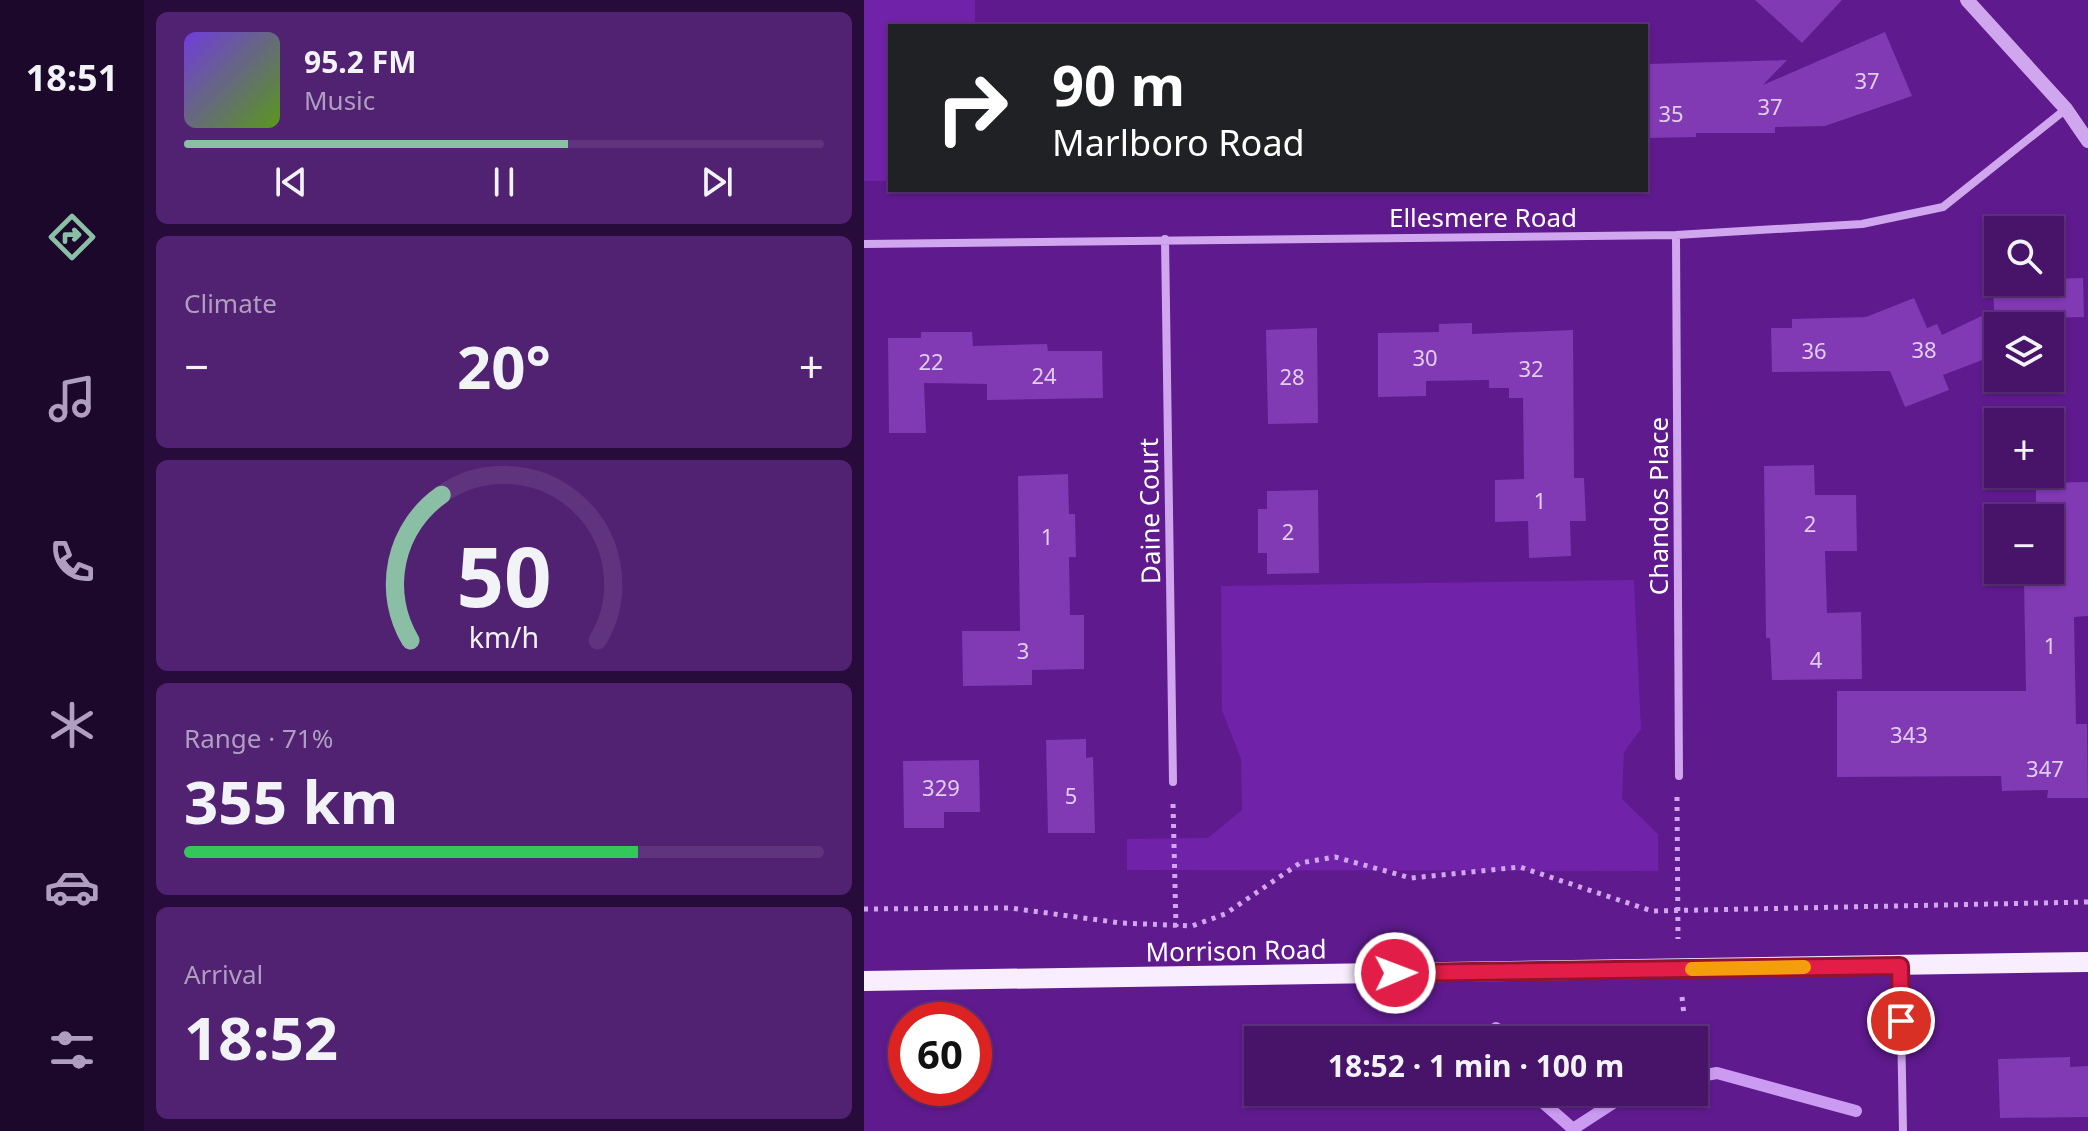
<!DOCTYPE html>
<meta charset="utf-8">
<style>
body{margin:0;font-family:"Noto Sans",sans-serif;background:#512172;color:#f1f3f6;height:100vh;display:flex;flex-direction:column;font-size:30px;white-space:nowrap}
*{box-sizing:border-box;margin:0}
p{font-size:26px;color:#b09ec1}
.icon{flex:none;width:44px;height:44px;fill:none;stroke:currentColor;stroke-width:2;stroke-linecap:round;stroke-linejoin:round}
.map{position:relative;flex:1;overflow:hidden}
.panel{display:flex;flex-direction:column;gap:12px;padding:12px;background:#270b3a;width:720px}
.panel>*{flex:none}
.top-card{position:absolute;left:24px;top:24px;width:760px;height:168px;border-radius:0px;box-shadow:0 2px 6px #0004,0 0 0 2px #5f337e;background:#202124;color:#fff;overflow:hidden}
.tools{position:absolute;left:1120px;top:216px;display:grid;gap:16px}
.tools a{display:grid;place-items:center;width:80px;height:80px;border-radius:0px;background:#47146a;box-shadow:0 2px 6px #0004,0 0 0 2px #5f337e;font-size:40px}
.speed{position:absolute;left:24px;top:1002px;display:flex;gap:16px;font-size:40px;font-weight:700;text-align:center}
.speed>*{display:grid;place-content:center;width:104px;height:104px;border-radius:50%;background:#47146a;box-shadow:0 2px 6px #0004,0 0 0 2px #5f337e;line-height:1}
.speed .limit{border:12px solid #d22;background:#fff;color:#111}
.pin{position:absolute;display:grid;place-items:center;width:68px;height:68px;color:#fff;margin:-34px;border:4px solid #fff;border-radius:50%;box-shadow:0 2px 8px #0007}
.me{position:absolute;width:88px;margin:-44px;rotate:89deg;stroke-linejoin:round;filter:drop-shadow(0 0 6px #0008)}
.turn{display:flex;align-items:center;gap:28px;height:168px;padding:0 32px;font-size:36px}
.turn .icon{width:104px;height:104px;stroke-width:2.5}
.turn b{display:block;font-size:56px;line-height:68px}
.big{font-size:60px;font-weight:700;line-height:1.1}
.panel .widget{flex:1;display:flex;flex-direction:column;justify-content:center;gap:12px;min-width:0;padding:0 28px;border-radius:12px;background:#512172}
.panel .dial{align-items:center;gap:0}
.dial svg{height:208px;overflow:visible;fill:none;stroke:#5f337e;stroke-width:7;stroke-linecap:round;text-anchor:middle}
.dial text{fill:#f1f3f6;stroke:none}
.song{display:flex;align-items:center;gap:24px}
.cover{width:96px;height:96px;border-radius:12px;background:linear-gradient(135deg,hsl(260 70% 55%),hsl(90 70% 35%))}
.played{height:8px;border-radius:4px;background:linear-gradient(90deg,#8abfa5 60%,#5f337e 60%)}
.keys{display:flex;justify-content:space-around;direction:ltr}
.heat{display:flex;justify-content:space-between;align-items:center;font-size:44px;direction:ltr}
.charge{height:12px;border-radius:6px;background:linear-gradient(90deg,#34c759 71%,#5f337e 0)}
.trip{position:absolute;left:380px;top:1026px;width:464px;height:80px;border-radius:0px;background:#47146a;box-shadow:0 2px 6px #0004,0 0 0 2px #5f337e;font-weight:700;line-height:80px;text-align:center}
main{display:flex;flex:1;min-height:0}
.dock{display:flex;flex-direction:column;width:144px;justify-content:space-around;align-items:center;background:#1c082a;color:#b09ec1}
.dock .icon{width:56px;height:56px}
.dock .on{color:#8abfa5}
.dock b{font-size:36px;color:#f1f3f6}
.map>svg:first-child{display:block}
</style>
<main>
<nav class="dock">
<b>18:51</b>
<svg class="icon on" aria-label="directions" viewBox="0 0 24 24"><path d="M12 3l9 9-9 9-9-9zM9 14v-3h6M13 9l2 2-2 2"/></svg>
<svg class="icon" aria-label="music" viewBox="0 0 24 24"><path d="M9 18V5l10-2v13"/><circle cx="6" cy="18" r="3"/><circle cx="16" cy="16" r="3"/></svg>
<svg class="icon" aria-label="phone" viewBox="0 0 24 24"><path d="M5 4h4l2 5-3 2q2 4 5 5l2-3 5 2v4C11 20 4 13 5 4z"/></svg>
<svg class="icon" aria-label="climate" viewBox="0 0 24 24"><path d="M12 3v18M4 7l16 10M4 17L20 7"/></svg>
<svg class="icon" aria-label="car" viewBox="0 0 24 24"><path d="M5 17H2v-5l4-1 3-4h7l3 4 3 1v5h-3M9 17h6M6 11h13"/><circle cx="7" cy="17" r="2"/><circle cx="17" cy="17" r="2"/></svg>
<svg class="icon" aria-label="filters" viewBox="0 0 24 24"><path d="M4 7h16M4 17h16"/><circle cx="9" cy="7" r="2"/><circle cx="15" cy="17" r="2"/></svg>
</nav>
<section class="panel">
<div class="widget">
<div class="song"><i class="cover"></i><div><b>95.2 FM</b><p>Music</p></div></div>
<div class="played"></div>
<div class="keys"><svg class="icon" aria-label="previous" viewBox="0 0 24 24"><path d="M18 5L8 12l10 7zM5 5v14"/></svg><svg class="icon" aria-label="pause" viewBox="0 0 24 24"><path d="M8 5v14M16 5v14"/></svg><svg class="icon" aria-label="next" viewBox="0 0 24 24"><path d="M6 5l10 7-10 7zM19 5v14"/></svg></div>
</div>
<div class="widget"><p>Climate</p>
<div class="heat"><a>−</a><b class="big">20°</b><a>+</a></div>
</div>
<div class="widget dial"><svg viewBox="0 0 100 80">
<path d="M14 69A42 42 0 1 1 86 69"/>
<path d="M14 69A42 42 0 0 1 26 13" stroke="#8abfa5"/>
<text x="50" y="56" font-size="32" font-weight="700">50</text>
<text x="50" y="72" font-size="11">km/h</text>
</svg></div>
<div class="widget"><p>Range · 71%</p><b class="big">355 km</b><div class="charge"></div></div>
<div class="widget"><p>Arrival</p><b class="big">18:52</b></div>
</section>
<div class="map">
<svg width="1224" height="1131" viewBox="0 0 1224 1131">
<rect width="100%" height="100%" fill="#5f1a8e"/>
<!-- green -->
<path fill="#7022a8" d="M 0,0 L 111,0 L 111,26 L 26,26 L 26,181 L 0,181 Z
M 770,580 L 777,729 L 760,752 L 758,799 L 794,834 L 794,871 L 263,870 L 263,839 L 344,838 L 378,810 L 377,759 L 358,710 L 357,586 Z"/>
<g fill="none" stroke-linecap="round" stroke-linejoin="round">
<!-- stream -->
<path stroke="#cb9af1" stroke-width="12" d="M 632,1028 L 637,1040
M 830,1077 L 853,1073 L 992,1111
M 667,1092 L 709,1129 L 766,1092"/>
</g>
<!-- building -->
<path fill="#8139b4" d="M 891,0 L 978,0 L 938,43 Z
M 1021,32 L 1048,96 L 961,126 L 911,127 L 911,133 L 832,133 L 832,137 L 782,138 L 782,64 L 923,60 L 899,85 Z
M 1219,278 L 1220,317 L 1179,318 L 1179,326 L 1134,326 L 1134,354 L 1079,375 L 1085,390 L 1041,407 L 1026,371 L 908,372 L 907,328 L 928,328 L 928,319 L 1002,317 L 1050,298 L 1063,328 L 1073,324 L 1078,335 L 1130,310 L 1129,280 L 1186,282 L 1186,279 Z
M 608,323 L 608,334 L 709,330 L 710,478 L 720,478 L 722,521 L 706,521 L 707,556 L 665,558 L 664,521 L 631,522 L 631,480 L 660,479 L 659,398 L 645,398 L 645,388 L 625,388 L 625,380 L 562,381 L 562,396 L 514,397 L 514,333 L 575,332 L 575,324 Z
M 453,328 L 454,423 L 404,424 L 402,330 Z
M 57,332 L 108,332 L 109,346 L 183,344 L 184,351 L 238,351 L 239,398 L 123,400 L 123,384 L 60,383 L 62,433 L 25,433 L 24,338 L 57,338 Z
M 950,465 L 951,495 L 992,495 L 993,551 L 961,551 L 963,613 L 997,612 L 998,679 L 908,680 L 906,638 L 902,638 L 900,466 Z
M 204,474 L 205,514 L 211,514 L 212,557 L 205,557 L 206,615 L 220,615 L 220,669 L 168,670 L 168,685 L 99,686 L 98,631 L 156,631 L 154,476 Z
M 1224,482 L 1224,616 L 1210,617 L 1212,724 L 1223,724 L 1224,798 L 1183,798 L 1184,790 L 1138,791 L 1137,776 L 973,777 L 973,691 L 1162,691 L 1160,582 L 1186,582 L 1186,518 L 1172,518 L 1172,483 Z
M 454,490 L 455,573 L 403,574 L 403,553 L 394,553 L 394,509 L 403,509 L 403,491 Z
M 222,739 L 222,758 L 229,757 L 231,833 L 184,833 L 182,740 Z
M 115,760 L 116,812 L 80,812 L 80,828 L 40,828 L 39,761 Z
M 1206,1057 L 1206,1067 L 1224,1066 L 1224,1117 L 1136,1118 L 1134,1059 Z"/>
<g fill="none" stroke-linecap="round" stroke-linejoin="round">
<!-- path -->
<path stroke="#d0a7ee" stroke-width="5" stroke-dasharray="4 6" stroke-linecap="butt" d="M 813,797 L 814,939
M 309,804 L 312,927
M 0,909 L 146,908 L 257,923 L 328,926 L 361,914 L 436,863 L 471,857 L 547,878 L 656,867 L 788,911 L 1224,902
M 818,997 L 820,1015"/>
<!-- minor -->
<path stroke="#d0a7ee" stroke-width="8" d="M 812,235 L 815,776
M 301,239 L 309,782
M 0,244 L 812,235 L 998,224 L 1079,207 L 1202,109
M 1036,966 L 1039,1131"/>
<!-- tertiary -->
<path stroke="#d0a7ee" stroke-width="14" d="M 1103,0 L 1202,109 L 1224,141"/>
<!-- primary -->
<path stroke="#f9eeff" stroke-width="20" d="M 0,981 L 1224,962"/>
</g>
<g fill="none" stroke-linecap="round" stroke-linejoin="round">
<defs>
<path id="route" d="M 531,973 L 1036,966 L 1037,1021"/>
</defs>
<!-- route casing -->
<use href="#route" stroke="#92132f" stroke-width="20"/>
<!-- route -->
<use href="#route" stroke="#e11d48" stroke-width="14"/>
<!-- slow -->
<path stroke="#f59e0b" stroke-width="14" d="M 828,969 L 940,967"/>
</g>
<g text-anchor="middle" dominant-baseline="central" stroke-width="8" stroke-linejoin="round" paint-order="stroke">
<!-- number labels -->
<g font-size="22" fill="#e0ceec">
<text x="1003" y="80">37</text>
<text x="906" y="106">37</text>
<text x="807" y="113">35</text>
<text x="1060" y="349">38</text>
<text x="950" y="350">36</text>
<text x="561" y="357">30</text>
<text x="67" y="361">22</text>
<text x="667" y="368">32</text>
<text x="180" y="375">24</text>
<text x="428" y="376">28</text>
<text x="676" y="500">1</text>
<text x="946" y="523">2</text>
<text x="424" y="531">2</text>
<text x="183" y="536">1</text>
<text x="1186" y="645">1</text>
<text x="159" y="650">3</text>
<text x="952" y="659">4</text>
<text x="1045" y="734">343</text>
<text x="1181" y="768">347</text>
<text x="77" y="787">329</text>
<text x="207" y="795">5</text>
</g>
<!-- street labels -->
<g font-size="26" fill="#fff" stroke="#5f1a8e">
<text x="619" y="217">Ellesmere Road</text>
<text transform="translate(794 506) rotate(-90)">Chandos Place</text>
<text transform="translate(285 511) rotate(-91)">Daine Court</text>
<text transform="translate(372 950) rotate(-1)">Morrison Road</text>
</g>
</g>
</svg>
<div class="tools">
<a><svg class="icon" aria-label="search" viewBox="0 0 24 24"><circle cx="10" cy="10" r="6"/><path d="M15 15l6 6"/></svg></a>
<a><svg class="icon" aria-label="layers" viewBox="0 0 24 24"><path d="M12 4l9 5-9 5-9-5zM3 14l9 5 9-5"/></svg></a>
<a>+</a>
<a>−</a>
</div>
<div class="speed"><div class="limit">60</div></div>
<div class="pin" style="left:1037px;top:1021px;background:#d93025"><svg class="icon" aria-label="arrive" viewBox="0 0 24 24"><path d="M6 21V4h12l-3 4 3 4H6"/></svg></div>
<svg class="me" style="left:531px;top:973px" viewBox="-20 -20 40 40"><circle r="17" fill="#e11d48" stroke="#fff" stroke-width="3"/><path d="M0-11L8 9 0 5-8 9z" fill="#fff"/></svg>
<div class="trip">18:52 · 1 min · 100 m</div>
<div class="top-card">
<div class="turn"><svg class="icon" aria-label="right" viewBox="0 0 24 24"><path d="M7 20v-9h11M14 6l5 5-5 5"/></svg><div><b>90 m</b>Marlboro Road</div></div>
</div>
</div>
</main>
